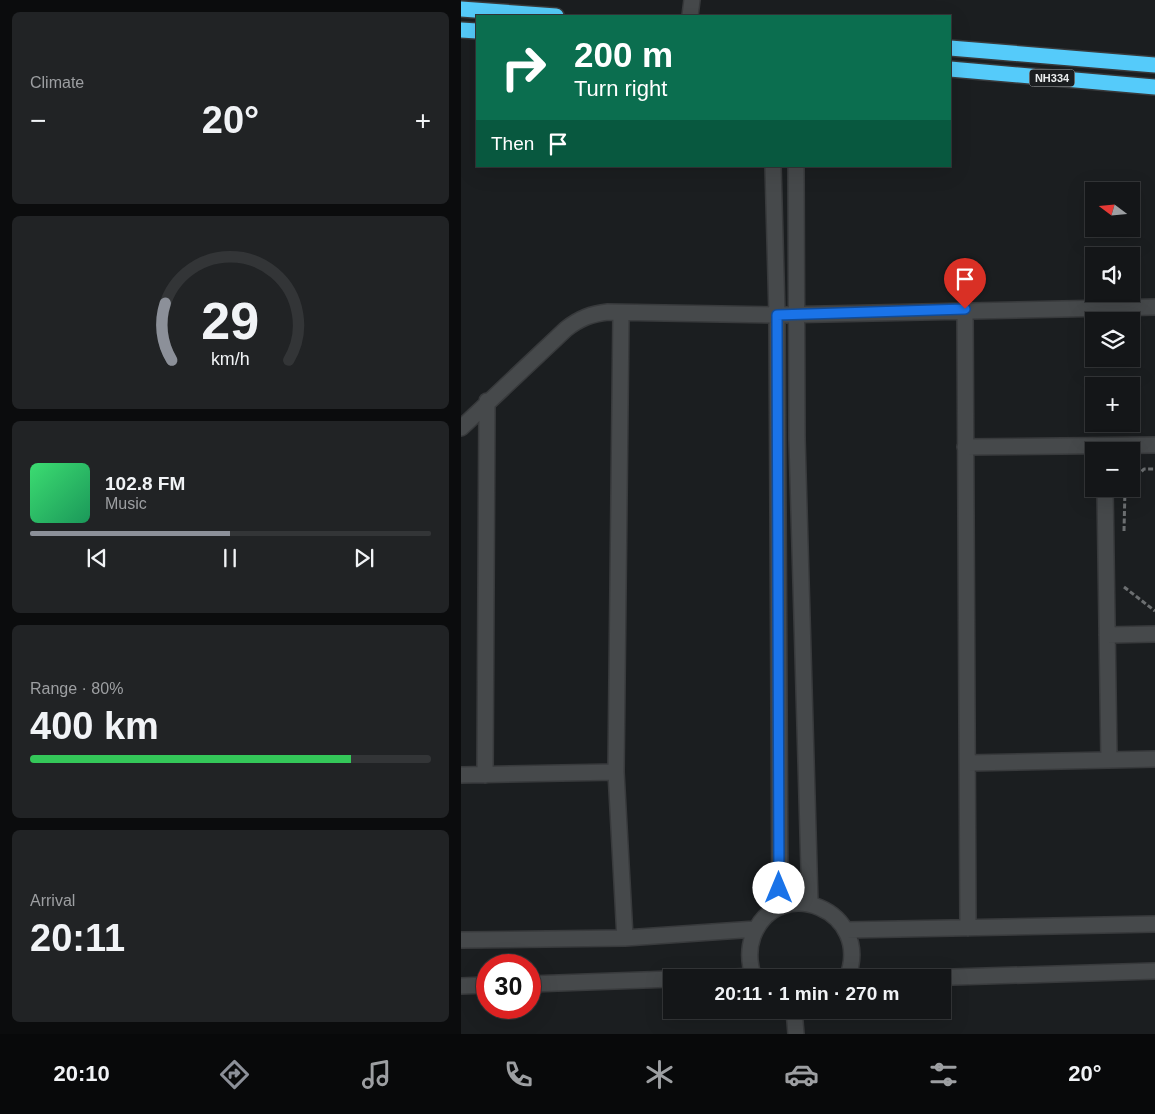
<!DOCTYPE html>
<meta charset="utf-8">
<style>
body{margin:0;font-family:Arial,sans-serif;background:#212325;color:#f1f3f6;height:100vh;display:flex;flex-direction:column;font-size:19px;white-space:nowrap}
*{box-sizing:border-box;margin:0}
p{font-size:16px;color:#9d9fa2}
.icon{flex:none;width:28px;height:28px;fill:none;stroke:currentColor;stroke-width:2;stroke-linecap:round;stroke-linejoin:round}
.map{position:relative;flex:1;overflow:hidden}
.details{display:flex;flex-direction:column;gap:12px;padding:12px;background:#0b0c0d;width:461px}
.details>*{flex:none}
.top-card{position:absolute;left:15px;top:15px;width:475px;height:152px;border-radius:0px;box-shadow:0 5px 20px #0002,0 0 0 1px #333537;background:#0b6e4f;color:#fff;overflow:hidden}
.needle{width:32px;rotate:286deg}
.controls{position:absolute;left:624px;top:182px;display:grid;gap:10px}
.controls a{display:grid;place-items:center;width:55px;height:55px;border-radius:0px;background:#141618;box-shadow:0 5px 20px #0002,0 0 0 1px #333537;font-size:25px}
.speed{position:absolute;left:15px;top:954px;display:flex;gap:10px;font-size:25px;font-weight:700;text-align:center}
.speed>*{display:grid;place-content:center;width:65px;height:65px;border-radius:50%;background:#141618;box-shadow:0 5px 20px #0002,0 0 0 1px #333537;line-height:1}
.speed .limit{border:8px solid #d22;background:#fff;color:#111}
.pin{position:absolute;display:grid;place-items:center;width:42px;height:42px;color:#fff;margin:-51px -21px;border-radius:50% 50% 50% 0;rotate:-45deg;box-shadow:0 0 5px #0007}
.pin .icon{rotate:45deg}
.me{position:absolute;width:55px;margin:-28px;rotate:0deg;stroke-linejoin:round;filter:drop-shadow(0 0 4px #0008)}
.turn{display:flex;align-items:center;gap:18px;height:105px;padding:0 15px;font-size:22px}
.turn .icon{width:65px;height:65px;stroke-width:2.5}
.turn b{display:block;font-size:35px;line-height:42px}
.then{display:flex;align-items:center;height:48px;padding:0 15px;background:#0003;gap:10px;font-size:19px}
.big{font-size:38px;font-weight:700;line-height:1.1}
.details .tile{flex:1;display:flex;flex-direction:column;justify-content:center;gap:8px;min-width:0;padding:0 18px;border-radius:8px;background:#212325}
.details .dial{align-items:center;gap:0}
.dial svg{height:130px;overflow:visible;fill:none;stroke:#333537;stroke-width:7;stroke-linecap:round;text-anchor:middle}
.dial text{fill:#f1f3f6;stroke:none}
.song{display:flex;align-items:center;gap:15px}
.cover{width:60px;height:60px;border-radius:8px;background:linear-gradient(135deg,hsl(140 70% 55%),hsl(150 70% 35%))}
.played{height:5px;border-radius:2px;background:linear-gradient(90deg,#8c9099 50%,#333537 50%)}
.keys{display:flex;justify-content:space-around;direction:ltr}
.heat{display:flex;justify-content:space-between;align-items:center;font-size:28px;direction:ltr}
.charge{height:8px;border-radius:4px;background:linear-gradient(90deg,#34c759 80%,#333537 0)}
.trip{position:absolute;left:202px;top:969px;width:288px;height:50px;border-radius:0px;background:#141618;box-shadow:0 5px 20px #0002,0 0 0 1px #333537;font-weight:700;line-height:50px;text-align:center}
.menu{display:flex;height:80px;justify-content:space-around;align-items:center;background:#08090a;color:#9d9fa2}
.menu .icon{width:35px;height:35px}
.menu .on{color:#8c9099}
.menu b{font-size:22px;color:#f1f3f6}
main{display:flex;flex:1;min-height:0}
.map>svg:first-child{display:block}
</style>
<main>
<section class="details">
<div class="tile"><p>Climate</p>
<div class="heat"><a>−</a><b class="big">20°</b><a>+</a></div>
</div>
<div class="tile dial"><svg viewBox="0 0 100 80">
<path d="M14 69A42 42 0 1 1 86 69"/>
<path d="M14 69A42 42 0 0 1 10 34" stroke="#8c9099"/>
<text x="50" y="56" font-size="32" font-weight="700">29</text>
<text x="50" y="72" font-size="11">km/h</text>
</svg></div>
<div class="tile">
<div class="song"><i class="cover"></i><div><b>102.8 FM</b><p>Music</p></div></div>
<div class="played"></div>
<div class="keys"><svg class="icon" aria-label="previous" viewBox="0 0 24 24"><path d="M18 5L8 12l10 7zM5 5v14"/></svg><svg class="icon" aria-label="pause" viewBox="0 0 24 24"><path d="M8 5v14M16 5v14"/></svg><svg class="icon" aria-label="next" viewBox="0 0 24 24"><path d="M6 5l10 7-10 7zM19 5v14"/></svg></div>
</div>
<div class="tile"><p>Range · 80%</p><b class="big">400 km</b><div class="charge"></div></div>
<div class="tile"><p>Arrival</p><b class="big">20:11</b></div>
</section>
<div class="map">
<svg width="694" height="1034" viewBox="0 0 694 1034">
<rect width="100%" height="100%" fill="#1b1e20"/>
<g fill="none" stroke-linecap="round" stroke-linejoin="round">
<defs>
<path id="minor" d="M 229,16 L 231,0
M 312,166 L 316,315 L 319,907
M 335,166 L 336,439 L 349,904
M 504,309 L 507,928
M 160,313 L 155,772 L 164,938
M 0,428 L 105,329 C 119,318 130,314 147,312 L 316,315 L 694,307
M 504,447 L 694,445
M 644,489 L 648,760
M 646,635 L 694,634
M 507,763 L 694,759
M 0,775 L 155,772
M 24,775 L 26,401
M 385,930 L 694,924
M 0,940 L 164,938 L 295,929
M 256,978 L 293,976
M 293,978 C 288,964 287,950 292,936 C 317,872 413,910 386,978
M 460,978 L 694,971
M 69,984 L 211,979
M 0,986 L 26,985
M 333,1010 L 335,1034"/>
<path id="highway" d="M 0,9 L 95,16
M 0,30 L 16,31
M 489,48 L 694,65
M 489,69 L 694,87"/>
</defs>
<!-- minor casing -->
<use href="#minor" stroke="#383a3c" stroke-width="18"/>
<!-- highway casing -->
<use href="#highway" stroke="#383a3c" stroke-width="18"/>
<!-- path -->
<path stroke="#6c6f71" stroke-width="3" stroke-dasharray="5 2.5" stroke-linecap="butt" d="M 670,482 L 683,469 L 694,469
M 663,531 L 664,489
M 663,587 L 694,611"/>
<!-- minor -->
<use href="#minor" stroke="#46494b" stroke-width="15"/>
<!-- highway -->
<use href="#highway" stroke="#55cbfa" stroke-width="15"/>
</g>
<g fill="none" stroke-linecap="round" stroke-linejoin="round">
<defs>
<path id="route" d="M 318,888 L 316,315 L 504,309"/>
</defs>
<!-- route casing -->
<use href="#route" stroke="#114b97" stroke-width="12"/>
<!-- route -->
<use href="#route" stroke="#1a73e8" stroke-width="9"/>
</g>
<g text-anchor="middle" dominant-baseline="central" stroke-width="5" stroke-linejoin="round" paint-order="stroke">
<!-- shield labels -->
<rect fill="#1b1e20" stroke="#acafb0" stroke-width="1" x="568.5" y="69.5" width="45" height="17" rx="4"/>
<g font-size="11" font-weight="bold" fill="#eaedee">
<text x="591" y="78">NH334</text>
</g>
</g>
</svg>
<div class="controls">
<a><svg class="needle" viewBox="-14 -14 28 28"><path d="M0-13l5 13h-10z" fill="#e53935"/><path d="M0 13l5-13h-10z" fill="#9d9fa2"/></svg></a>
<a><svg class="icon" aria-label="sound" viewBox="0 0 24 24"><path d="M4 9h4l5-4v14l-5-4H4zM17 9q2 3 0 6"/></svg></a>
<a><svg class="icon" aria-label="layers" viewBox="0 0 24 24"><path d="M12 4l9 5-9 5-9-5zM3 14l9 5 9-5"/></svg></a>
<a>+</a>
<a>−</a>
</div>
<div class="speed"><div class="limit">30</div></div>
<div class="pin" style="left:504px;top:309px;background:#d93025"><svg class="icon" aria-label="arrive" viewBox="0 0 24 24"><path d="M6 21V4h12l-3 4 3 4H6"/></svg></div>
<svg class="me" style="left:318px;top:888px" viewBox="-20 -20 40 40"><circle r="19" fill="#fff"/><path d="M0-13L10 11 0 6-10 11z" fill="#1a73e8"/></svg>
<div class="trip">20:11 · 1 min · 270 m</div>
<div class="top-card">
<div class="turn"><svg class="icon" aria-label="right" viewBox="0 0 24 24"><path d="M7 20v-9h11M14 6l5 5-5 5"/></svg><div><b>200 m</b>Turn right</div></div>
<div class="then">Then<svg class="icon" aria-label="arrive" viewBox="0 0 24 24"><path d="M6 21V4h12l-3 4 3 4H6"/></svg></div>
</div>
</div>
</main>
<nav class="menu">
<b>20:10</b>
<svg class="icon on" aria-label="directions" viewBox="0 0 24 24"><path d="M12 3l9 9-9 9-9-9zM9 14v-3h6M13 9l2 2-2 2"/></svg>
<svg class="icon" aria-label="music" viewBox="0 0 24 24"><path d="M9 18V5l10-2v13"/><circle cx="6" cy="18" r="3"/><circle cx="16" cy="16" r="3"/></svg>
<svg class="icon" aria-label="phone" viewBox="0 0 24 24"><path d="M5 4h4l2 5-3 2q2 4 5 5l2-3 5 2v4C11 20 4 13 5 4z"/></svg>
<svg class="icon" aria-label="climate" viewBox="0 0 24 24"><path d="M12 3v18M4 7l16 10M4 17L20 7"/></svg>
<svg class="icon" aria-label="car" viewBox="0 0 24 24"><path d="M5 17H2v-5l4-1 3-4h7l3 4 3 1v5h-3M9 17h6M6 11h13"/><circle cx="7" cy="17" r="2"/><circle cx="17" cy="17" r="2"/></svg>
<svg class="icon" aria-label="filters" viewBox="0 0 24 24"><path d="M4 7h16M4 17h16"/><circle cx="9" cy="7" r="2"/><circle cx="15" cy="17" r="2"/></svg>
<b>20°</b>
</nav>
